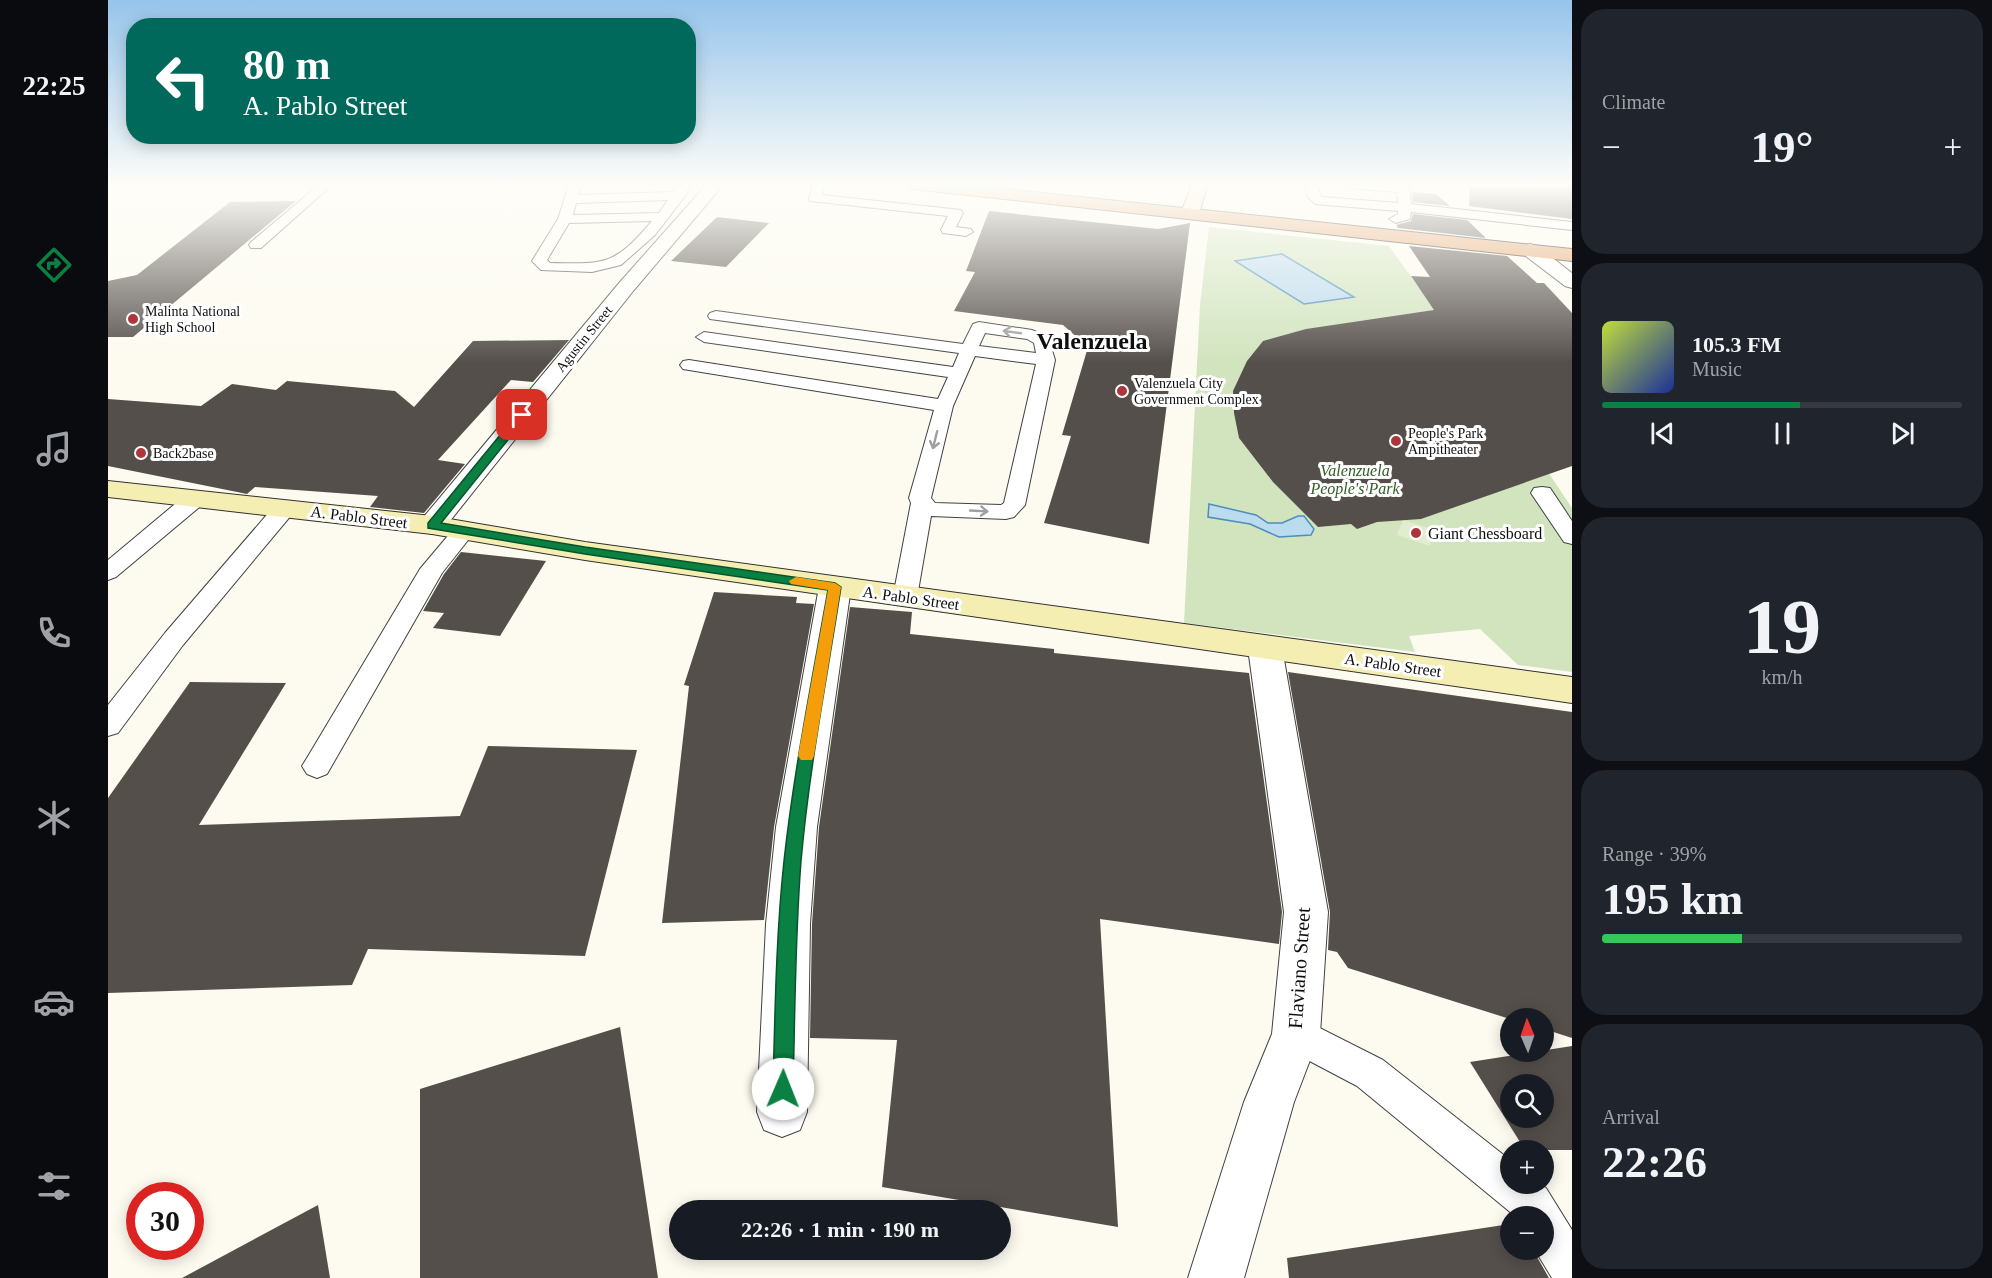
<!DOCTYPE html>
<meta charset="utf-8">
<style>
body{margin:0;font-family:"Times New Roman",serif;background:#20242c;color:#f1f3f6;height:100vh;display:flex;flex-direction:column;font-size:22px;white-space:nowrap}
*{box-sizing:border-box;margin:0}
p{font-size:20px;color:#9ea1a6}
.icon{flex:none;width:33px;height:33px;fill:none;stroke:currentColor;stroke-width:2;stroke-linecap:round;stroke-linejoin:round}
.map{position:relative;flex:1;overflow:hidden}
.details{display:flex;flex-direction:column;gap:9px;padding:9px;background:#0d0f14;width:420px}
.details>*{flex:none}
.banner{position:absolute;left:18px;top:18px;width:570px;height:126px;border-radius:24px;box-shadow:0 3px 15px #0003;background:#00695c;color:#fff;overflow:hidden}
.needle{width:39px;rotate:358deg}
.fabs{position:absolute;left:1392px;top:1008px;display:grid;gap:12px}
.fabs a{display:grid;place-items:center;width:54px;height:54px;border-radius:50%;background:#171b24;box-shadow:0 3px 15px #0003;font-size:30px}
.speed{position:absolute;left:18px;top:1182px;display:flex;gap:12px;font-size:30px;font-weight:700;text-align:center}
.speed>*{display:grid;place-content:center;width:78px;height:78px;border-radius:50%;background:#171b24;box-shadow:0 3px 15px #0003;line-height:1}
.speed .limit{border:9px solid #d22;background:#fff;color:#111}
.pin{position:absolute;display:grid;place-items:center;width:51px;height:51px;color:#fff;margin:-26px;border-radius:12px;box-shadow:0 3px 9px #0006}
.me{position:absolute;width:66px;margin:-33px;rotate:1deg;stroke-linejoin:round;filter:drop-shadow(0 0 4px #0008)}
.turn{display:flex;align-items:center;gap:21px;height:126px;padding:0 18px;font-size:27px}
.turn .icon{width:78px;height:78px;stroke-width:2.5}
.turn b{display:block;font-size:42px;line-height:51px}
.big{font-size:45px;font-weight:600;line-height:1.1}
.details .card{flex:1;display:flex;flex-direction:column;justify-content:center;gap:9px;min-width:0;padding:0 21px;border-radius:24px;background:#20242c}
.details .dial{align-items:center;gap:0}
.dial b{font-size:78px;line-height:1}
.song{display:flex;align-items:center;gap:18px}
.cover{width:72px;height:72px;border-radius:9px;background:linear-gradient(135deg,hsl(70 70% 55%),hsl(230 70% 35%))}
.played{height:6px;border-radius:3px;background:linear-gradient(90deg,#0b8043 55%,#363941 55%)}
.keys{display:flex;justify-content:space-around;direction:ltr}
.heat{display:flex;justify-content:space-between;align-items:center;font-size:33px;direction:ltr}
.charge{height:9px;border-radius:4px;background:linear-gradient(90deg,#34c759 39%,#363941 0)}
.trip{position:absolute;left:561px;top:1200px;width:342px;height:60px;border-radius:30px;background:#171b24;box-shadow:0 3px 15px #0003;font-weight:600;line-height:60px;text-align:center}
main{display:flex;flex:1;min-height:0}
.tab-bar{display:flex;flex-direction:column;width:108px;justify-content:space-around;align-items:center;background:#090b0e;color:#9ea1a6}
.tab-bar .icon{width:42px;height:42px}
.tab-bar .on{color:#0b8043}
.tab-bar b{font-size:27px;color:#f1f3f6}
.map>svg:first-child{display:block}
</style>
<main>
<nav class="tab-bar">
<b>22:25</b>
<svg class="icon on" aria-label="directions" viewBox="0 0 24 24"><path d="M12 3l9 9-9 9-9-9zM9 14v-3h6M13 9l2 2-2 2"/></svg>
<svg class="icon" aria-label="music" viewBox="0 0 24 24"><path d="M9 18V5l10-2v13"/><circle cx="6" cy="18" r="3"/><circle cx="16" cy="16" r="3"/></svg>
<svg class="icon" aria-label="phone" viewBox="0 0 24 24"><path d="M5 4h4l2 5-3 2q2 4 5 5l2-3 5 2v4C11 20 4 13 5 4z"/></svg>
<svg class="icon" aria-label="climate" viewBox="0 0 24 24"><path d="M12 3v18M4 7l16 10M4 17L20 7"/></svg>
<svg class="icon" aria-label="car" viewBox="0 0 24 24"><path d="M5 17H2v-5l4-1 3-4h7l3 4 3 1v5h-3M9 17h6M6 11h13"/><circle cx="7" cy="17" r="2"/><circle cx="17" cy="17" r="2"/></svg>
<svg class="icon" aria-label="filters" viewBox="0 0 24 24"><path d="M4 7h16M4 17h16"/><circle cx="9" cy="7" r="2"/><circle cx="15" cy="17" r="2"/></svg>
</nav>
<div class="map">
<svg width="1464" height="1278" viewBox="0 0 1464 1278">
<rect width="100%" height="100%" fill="#fdfbf0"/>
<!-- green -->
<path fill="#d1e4be" d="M 1101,227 L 1281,246 L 1393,402 L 1464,508 L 1464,672 L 1410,665 L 1372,629 L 1301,636 L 1307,652 L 1076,623 L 1092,305 Z"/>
<!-- pitch -->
<path fill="#e2ecce" d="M 1295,520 L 1327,530 L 1322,546 L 1289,535 Z"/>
<!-- water -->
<path fill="#bbdbef" stroke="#4b8fbd" stroke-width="1.5" d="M 1174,254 L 1246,297 L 1196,304 L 1127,261 Z
M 1101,504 L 1148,515 L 1160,523 L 1174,523 L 1190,516 L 1196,516 L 1206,529 L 1203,535 L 1171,537 L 1142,524 L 1100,517 Z"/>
<!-- building -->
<path fill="#554f4b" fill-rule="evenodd" d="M 1362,184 L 1464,184 L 1464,219 L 1361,206 Z
M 1304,192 L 1328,194 L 1342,206 L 1305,202 Z
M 188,201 L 25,337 L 0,337 L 0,281 L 29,275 L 122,202 Z
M 881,211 L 1050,229 L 1082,223 L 1041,544 L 936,523 L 963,436 L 954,435 L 980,347 L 955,325 L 846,311 L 867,272 L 858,271 Z
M 1305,214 L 1359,220 L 1378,238 L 1290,228 L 1288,225 L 1303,221 Z
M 609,217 L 661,223 L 618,267 L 563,261 Z
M 1301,246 L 1399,256 L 1429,283 L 1436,283 L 1464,313 L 1464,466 L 1313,519 L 1269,522 L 1249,529 L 1243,524 L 1210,527 L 1165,482 L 1131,438 L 1126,413 L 1125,391 L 1139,361 L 1155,341 L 1198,329 L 1326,310 L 1303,276 L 1322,277 Z
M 461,340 L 425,382 L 403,380 L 330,460 L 357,464 L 316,513 L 262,507 L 270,496 L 147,487 L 139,494 L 0,466 L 0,399 L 93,406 L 124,384 L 168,390 L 179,381 L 287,391 L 306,407 L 365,341 Z
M 353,552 L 438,561 L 392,636 L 325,628 L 336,613 L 315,611 L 336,574 Z
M 606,592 L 689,597 L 688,603 L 706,604 L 666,827 L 656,920 L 554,923 L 581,686 L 576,685 Z
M 742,607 L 804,612 L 802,634 L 946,649 L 946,653 L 1141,673 L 1174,912 L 1171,944 L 992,919 L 1010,1227 L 774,1187 L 789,1040 L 702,1038 L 704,924 L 711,827 Z
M 1180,672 L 1464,712 L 1464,1038 L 1436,1029 L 1436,1018 L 1402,1019 L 1240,968 L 1229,952 L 1220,950 L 1222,912 Z
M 82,682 L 178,683 L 91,825 L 352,816 L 380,746 L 529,750 L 477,956 L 260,949 L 244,985 L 0,993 L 0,798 Z
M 512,1027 L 550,1278 L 312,1278 L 312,1089 Z
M 1464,1046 L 1464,1150 L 1417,1150 L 1362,1062 ZM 1402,1084 L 1436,1084 L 1436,1118 L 1402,1118 Z
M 210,1205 L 222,1278 L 74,1278 Z
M 1402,1224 L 1402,1250 L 1425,1250 L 1441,1278 L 1181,1278 L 1179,1258 Z"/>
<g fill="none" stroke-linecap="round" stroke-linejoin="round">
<defs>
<path id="lane" d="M 212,184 L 225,184 L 153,248 L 143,248 L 141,245 L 143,242 Z
M 461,184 L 473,184 L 470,195 L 565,192 L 570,184 L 582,184 L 577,196 L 547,235 L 513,265 L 484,272 L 433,270 L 424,261 L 450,219 ZM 560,200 L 551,213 L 465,215 L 468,203 ZM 544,221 C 506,266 497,264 442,263 L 439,260 L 461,223 Z
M 705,184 L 717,184 L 714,195 L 853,210 L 855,213 L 848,227 L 863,229 L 865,232 L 858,236 L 835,233 L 833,230 L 840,216 L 702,201 L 701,198 Z
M 894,184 L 907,184 L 900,189 L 896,188 Z
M 1197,184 L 1209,184 L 1212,195 L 1215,197 L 1290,203 L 1289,192 L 1242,188 L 1236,184 L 1301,184 L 1303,204 L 1464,222 L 1464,230 L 1303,212 L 1302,219 L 1288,223 L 1281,219 L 1290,214 L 1290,211 L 1207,204 L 1200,197 Z
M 608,311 L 855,344 L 865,324 L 871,322 L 924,330 L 940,337 L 947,360 L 917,505 L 906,517 L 898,519 L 823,516 L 809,597 L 806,603 L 797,605 L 788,603 L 785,597 L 803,503 L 801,498 L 826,410 L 581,370 L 575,369 L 572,365 L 575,361 L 581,360 L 830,399 L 840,377 L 596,342 L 588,337 L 596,332 L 845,367 L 851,353 L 602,319 L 600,316 L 602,313 ZM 877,333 L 919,339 L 926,343 L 928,353 L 871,346 ZM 867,356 L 928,364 L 896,503 L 893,505 L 827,503 L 823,498 L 845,406 Z
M 1434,487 L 1442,488 L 1464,521 L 1464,544 L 1456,542 L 1423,493 L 1426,488 Z
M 87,493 L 95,494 L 98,499 L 95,504 L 8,577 L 0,580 L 0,560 L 79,494 Z
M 177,501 L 185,503 L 188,508 L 185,513 L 75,645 L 10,733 L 0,736 L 0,705 L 57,633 L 169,503 Z
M 357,523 L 365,525 L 368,530 L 334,573 L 219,774 L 209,778 L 199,774 L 194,766 L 199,758 L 312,569 L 349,525 Z
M 1188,1016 L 1275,1060 L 1402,1160 L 1402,1184 L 1432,1184 L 1438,1188 L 1464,1230 L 1464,1278 L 1444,1278 L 1427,1250 L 1436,1250 L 1436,1216 L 1407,1216 L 1249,1086 L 1175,1047 L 1170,1034 L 1175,1021 Z"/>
<path id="street" d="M 599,184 L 616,184 L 526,290 L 334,531 L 324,534 L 314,531 L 310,525 L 314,519 L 512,282 Z
M 1422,244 L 1429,246 L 1464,273 L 1464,288 L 1457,286 L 1415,254 L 1413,250 L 1415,246 Z
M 727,577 L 738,580 L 743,587 L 709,827 L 702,924 L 699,1112 L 692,1130 L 674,1137 L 656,1130 L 649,1112 L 658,924 L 668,827 L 711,587 L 716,580 Z
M 1157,636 L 1169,640 L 1174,648 L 1220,912 L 1212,1034 L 1186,1102 L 1136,1278 L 1080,1278 L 1136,1102 L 1164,1034 L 1176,912 L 1140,648 L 1145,640 Z"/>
<path id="secondary" d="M 1084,184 L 1100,184 L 1091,213 L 1088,217 L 1076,217 L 1073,213 Z
M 0,481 L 324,516 L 477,542 L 1464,677 L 1464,703 L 477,560 L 324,534 L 0,497 Z"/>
<path id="highway" d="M 796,184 L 849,184 L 1464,249 L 1464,261 L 804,189 Z"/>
</defs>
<!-- lane casing -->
<use href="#lane" stroke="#414141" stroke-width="2"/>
<!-- street casing -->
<use href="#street" stroke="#414141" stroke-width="2"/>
<!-- secondary casing -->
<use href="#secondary" stroke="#303030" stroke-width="2"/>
<!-- highway casing -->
<use href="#highway" stroke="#1f1f1f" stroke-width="2"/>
<!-- lane -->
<use href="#lane" fill="#fff" fill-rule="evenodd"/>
<!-- street -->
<use href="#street" fill="#fff" fill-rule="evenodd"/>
<!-- secondary -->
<use href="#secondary" fill="#f5eeb3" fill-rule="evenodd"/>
<!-- highway -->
<use href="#highway" fill="#e3a169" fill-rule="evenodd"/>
</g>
<!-- one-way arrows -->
<defs><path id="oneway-shaft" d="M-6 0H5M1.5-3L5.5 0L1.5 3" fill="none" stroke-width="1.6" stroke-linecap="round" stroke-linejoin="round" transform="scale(1.5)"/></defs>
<g stroke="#9f9f9f">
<use href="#oneway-shaft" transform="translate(904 332) rotate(-172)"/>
<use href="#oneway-shaft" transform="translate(827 440) rotate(104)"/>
<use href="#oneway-shaft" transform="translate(871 511) rotate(3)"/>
</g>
<!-- sky -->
<linearGradient id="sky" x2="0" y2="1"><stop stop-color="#96c4eb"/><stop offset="0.51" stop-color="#fefdf8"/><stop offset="1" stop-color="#fefdf8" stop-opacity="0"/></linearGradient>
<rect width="1464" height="363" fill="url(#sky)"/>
<!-- route -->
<path fill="#0b8043" stroke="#07532c" stroke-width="1.5" d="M 411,412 L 420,415 L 333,523 L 477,547 L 727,583 L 733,587 C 719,678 701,769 693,861 C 687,937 687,1013 685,1089 L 682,1096 L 675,1099 L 668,1096 L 665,1089 C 667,1013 668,936 676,861 C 686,770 704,680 720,590 L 477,554 L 320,528 L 320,523 Z"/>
<!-- slow -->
<path fill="#f59e0b" d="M 688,577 L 727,583 L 733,587 L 706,756 L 704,760 L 693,760 L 690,756 L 720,590 L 683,584 L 681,581 Z"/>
<!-- markers -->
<g fill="#ad363c" stroke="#fff" stroke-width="2">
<circle cx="25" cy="319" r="6"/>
<circle cx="1014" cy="391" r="6"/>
<circle cx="1288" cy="441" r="6"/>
<circle cx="33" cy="453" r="6"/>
<circle cx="1308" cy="533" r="6"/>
</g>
<g text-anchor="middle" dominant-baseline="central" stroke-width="6" stroke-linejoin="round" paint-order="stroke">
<!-- far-poi labels -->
<g font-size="14" fill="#0e0e0e" stroke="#fff" text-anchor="start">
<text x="37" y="311">Malinta National<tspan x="37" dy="16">High School</tspan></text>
<text x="1026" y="383">Valenzuela City<tspan x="1026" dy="16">Government Complex</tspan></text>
<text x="1300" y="433">People's Park<tspan x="1300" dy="16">Ampitheater</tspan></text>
<text x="45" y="453">Back2base</text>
</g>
<!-- far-street labels -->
<g font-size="14" fill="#0e0e0e" stroke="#fff">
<text transform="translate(476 339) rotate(-51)">Agustin Street</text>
</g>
<!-- park labels -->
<g font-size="16" font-style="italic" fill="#315e26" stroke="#fff">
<text x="1247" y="470">Valenzuela<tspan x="1247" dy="18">People's Park</tspan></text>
</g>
<!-- street labels -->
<g font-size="16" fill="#0e0e0e" stroke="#fff">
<text transform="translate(251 517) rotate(7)">A. Pablo Street</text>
<text transform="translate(803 598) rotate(8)">A. Pablo Street</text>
<text transform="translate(1285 665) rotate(8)">A. Pablo Street</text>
</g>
<!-- poi labels -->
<g font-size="16" fill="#0e0e0e" stroke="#fff" text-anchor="start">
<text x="1320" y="533">Giant Chessboard</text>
</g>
<!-- near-street labels -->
<g font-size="20" fill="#0e0e0e" stroke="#fff">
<text transform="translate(1191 968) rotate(-86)">Flaviano Street</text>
</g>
<!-- far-town labels -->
<g font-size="24" font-weight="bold" fill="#0e0e0e" stroke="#fff">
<text x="984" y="341">Valenzuela</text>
</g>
</g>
</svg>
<div class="fabs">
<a><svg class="needle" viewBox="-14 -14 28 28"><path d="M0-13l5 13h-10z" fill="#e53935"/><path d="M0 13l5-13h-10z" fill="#9ea1a6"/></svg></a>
<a><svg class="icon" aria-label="search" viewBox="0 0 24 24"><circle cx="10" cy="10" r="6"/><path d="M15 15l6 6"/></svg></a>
<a>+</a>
<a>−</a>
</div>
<div class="speed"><div class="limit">30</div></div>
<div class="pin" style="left:414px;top:415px;background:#d93025"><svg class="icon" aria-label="arrive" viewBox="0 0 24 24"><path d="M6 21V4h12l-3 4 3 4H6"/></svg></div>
<svg class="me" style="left:675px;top:1089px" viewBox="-20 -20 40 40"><circle r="19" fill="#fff"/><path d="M0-13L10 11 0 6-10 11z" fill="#0b8043"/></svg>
<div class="trip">22:26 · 1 min · 190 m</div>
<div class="banner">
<div class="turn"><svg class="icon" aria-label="left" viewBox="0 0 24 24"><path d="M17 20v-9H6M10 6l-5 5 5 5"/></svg><div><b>80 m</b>A. Pablo Street</div></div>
</div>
</div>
<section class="details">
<div class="card"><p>Climate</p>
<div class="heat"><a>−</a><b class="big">19°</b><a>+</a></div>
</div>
<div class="card">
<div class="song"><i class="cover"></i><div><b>105.3 FM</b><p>Music</p></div></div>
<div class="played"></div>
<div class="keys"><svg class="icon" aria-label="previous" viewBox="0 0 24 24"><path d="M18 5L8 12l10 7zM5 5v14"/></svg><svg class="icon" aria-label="pause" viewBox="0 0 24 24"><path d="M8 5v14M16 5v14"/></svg><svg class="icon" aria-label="next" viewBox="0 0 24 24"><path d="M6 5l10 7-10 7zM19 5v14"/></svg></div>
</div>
<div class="card dial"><b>19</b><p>km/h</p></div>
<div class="card"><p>Range · 39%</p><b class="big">195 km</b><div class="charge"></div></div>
<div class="card"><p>Arrival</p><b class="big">22:26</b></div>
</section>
</main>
